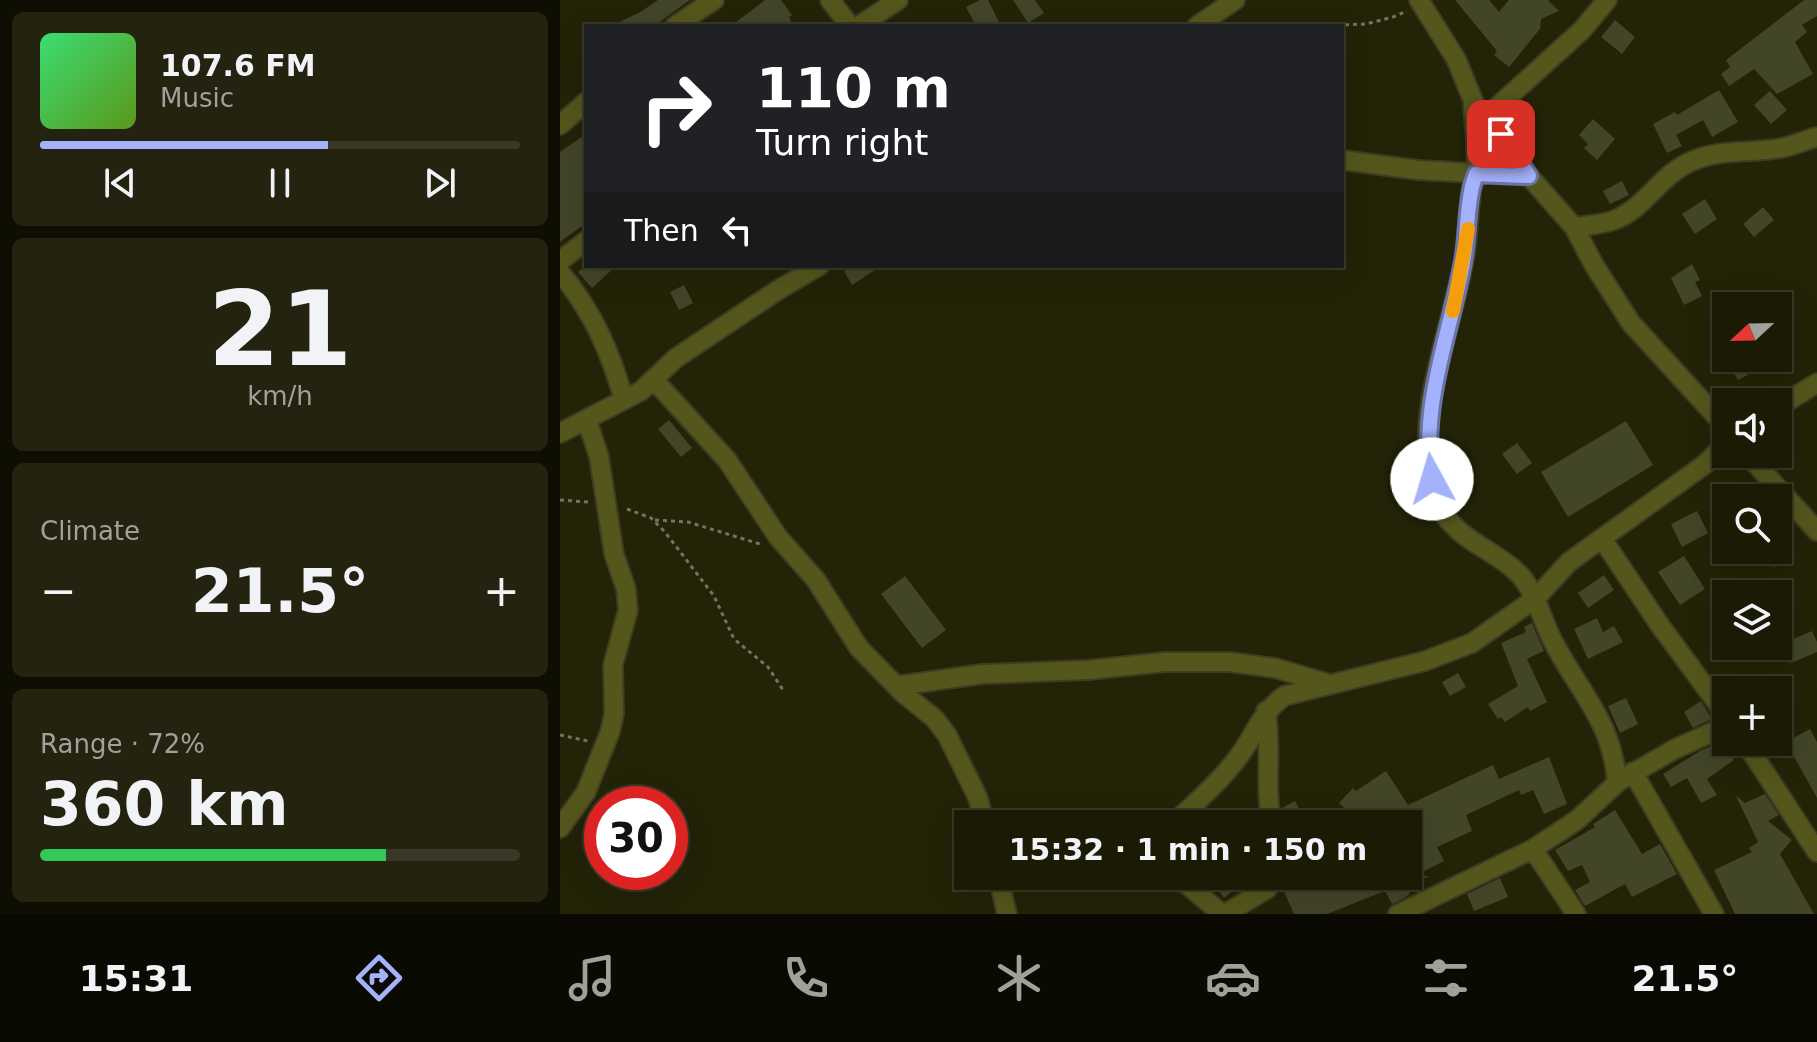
<!DOCTYPE html>
<meta charset="utf-8">
<style>
body{margin:0;font-family:"DejaVu Sans",sans-serif;background:#23230f;color:#f1f3f6;height:100vh;display:flex;flex-direction:column;font-size:30px;white-space:nowrap}
*{box-sizing:border-box;margin:0}
p{font-size:26px;color:#9fa19a}
.icon{flex:none;width:44px;height:44px;fill:none;stroke:currentColor;stroke-width:2;stroke-linecap:round;stroke-linejoin:round}
.map{position:relative;flex:1;overflow:hidden}
.sheet{display:flex;flex-direction:column;gap:12px;padding:12px;background:#0e0e03;width:560px}
.sheet>*{flex:none}
.hud{position:absolute;left:24px;top:24px;width:760px;height:244px;border-radius:0px;box-shadow:0 8px 32px #0002,0 0 0 2px #383827;background:#202124;color:#fff;overflow:hidden}
.needle{width:52px;rotate:248deg}
.buttons{position:absolute;left:1152px;top:292px;display:grid;gap:16px}
.buttons a{display:grid;place-items:center;width:80px;height:80px;border-radius:0px;background:#1a1a05;box-shadow:0 8px 32px #0002,0 0 0 2px #383827;font-size:40px}
.speed{position:absolute;left:24px;top:786px;display:flex;gap:16px;font-size:40px;font-weight:700;text-align:center}
.speed>*{display:grid;place-content:center;width:104px;height:104px;border-radius:50%;background:#1a1a05;box-shadow:0 8px 32px #0002,0 0 0 2px #383827;line-height:1}
.speed .limit{border:12px solid #d22;background:#fff;color:#111}
.pin{position:absolute;display:grid;place-items:center;width:68px;height:68px;color:#fff;margin:-34px;border-radius:16px;box-shadow:0 4px 12px #0006}
.me{position:absolute;width:88px;margin:-44px;rotate:354deg;stroke-linejoin:round;filter:drop-shadow(0 0 6px #0008)}
.turn{display:flex;align-items:center;gap:28px;height:168px;padding:0 40px;font-size:36px}
.turn .icon{width:104px;height:104px;stroke-width:2.5}
.turn b{display:block;font-size:56px;line-height:68px}
.then{display:flex;align-items:center;height:76px;padding:0 40px;background:#0003;gap:16px;font-size:30px}
.big{font-size:60px;font-weight:800;line-height:1.1}
.sheet .widget{flex:1;display:flex;flex-direction:column;justify-content:center;gap:12px;min-width:0;padding:0 28px;border-radius:12px;background:#23230f}
.sheet .dial{align-items:center;gap:0}
.dial b{font-size:104px;line-height:1}
.song{display:flex;align-items:center;gap:24px}
.cover{width:96px;height:96px;border-radius:12px;background:linear-gradient(135deg,hsl(140 70% 55%),hsl(90 70% 35%))}
.played{height:8px;border-radius:4px;background:linear-gradient(90deg,#a4b2fc 60%,#383827 60%)}
.keys{display:flex;justify-content:space-around;direction:ltr}
.heat{display:flex;justify-content:space-between;align-items:center;font-size:44px;direction:ltr}
.charge{height:12px;border-radius:6px;background:linear-gradient(90deg,#34c759 72%,#383827 0)}
.trip{position:absolute;left:394px;top:810px;width:468px;height:80px;border-radius:0px;background:#1a1a05;box-shadow:0 8px 32px #0002,0 0 0 2px #383827;font-weight:800;line-height:80px;text-align:center}
.dock{display:flex;height:128px;justify-content:space-around;align-items:center;background:#0a0a02;color:#9fa19a}
.dock .icon{width:56px;height:56px}
.dock .on{color:#a4b2fc}
.dock b{font-size:36px;color:#f1f3f6}
main{display:flex;flex:1;min-height:0}
.map>svg:first-child{display:block}
</style>
<main>
<section class="sheet">
<div class="widget">
<div class="song"><i class="cover"></i><div><b>107.6 FM</b><p>Music</p></div></div>
<div class="played"></div>
<div class="keys"><svg class="icon" aria-label="previous" viewBox="0 0 24 24"><path d="M18 5L8 12l10 7zM5 5v14"/></svg><svg class="icon" aria-label="pause" viewBox="0 0 24 24"><path d="M8 5v14M16 5v14"/></svg><svg class="icon" aria-label="next" viewBox="0 0 24 24"><path d="M6 5l10 7-10 7zM19 5v14"/></svg></div>
</div>
<div class="widget dial"><b>21</b><p>km/h</p></div>
<div class="widget"><p>Climate</p>
<div class="heat"><a>−</a><b class="big">21.5°</b><a>+</a></div>
</div>
<div class="widget"><p>Range · 72%</p><b class="big">360 km</b><div class="charge"></div></div>
</section>
<div class="map">
<svg width="1257" height="914" viewBox="0 0 1257 914">
<rect width="100%" height="100%" fill="#222307"/>
<!-- building -->
<path fill="#434529" d="M 98,0 L 130,0 L 94,26 L 52,26 L 82,11 Z
M 205,0 L 221,0 L 232,15 L 229,17 L 231,21 L 224,26 L 171,26 Z
M 420,0 L 428,0 L 441,26 L 416,26 L 406,7 Z
M 453,0 L 475,0 L 484,13 L 468,23 Z
M 895,0 L 929,0 L 939,12 L 949,0 L 988,0 L 999,11 L 981,19 L 980,29 L 949,67 L 934,55 L 937,51 Z
M 1244,0 L 1257,0 L 1257,16 L 1242,25 L 1247,32 L 1235,42 L 1253,74 L 1217,94 L 1194,69 L 1169,86 L 1161,74 L 1170,67 L 1166,60 Z
M 1055,20 L 1075,37 L 1062,54 L 1041,37 Z
M 1159,90 L 1178,122 L 1152,137 L 1143,120 L 1116,135 L 1122,146 L 1107,153 L 1093,124 L 1115,112 L 1117,115 Z
M 1210,91 L 1227,110 L 1211,124 L 1194,105 Z
M 1033,119 L 1055,139 L 1037,160 L 1024,148 L 1028,144 L 1019,135 Z
M 26,134 L 26,223 L 0,242 L 0,152 Z
M 1062,181 L 1069,195 L 1050,204 L 1043,191 Z
M 1145,199 L 1157,219 L 1135,234 L 1122,214 Z
M 1203,207 L 1214,220 L 1194,237 L 1183,224 Z
M 1132,264 L 1140,280 L 1135,282 L 1142,296 L 1124,305 L 1111,278 Z
M 25,266 L 56,266 L 32,288 L 18,272 Z
M 293,266 L 321,266 L 292,285 L 284,271 Z
M 124,285 L 133,303 L 119,310 L 110,292 Z
M 1179,358 L 1219,358 L 1178,380 L 1169,363 Z
M 109,420 L 132,448 L 121,457 L 98,429 Z
M 1066,421 L 1093,465 L 1008,517 L 981,472 Z
M 957,443 L 972,463 L 957,474 L 942,454 Z
M 1137,511 L 1148,533 L 1122,547 L 1111,524 Z
M 1225,547 L 1230,561 L 1213,567 L 1208,553 Z
M 1124,556 L 1145,589 L 1120,605 L 1098,572 Z
M 1044,575 L 1054,590 L 1028,608 L 1018,593 Z
M 345,576 L 386,630 L 362,648 L 321,594 Z
M 1037,618 L 1043,632 L 1054,626 L 1063,642 L 1028,659 L 1014,629 Z
M 972,623 L 984,651 L 967,659 L 987,702 L 970,711 L 968,707 L 945,722 L 941,717 L 938,719 L 928,704 L 958,686 L 941,643 L 966,632 L 964,627 Z
M 1252,631 L 1257,642 L 1257,652 L 1231,663 L 1222,644 Z
M 898,673 L 906,687 L 890,696 L 882,682 Z
M 1066,698 L 1078,724 L 1060,733 L 1048,706 Z
M 1141,701 L 1152,719 L 1133,728 L 1124,712 Z
M 1250,729 L 1257,742 L 1257,798 L 1226,742 Z
M 1165,740 L 1166,742 L 1163,744 L 1174,760 L 1147,779 L 1157,795 L 1141,803 L 1127,778 L 1111,787 L 1103,774 L 1140,751 Z
M 989,757 L 1007,804 L 984,814 L 973,790 L 961,795 L 959,790 L 906,815 L 912,831 L 877,847 L 884,861 L 854,876 L 869,876 L 846,887 L 850,894 L 842,899 L 832,904 L 825,891 L 767,914 L 734,914 L 722,887 L 724,882 L 737,876 L 848,876 L 848,824 L 802,824 L 779,803 L 793,788 L 796,791 L 826,771 L 848,805 L 933,765 L 939,779 Z
M 1205,794 L 1219,815 L 1208,821 L 1232,840 L 1220,854 L 1254,914 L 1175,914 L 1154,870 L 1192,852 L 1189,848 L 1198,842 L 1176,796 L 1185,803 Z
M 735,801 L 748,824 L 730,824 L 722,808 Z
M 1055,810 L 1082,854 L 1100,844 L 1117,874 L 1072,897 L 1065,884 L 1025,906 L 1015,890 L 1030,882 L 1022,865 L 1008,871 L 995,850 L 1035,827 L 1033,824 Z
M 647,876 L 668,876 L 677,887 L 664,898 Z
M 940,878 L 948,897 L 914,911 L 907,894 Z"/>
<g fill="none" stroke-linecap="round" stroke-linejoin="round">
<defs>
<path id="minor" d="M 270,0 L 290,26
M 859,0 L 896,59 L 915,105 L 941,134 L 969,176 L 1014,227 L 1034,265 L 1071,323 L 1166,427
M 115,26 L 154,0
M 299,26 L 338,0
M 637,26 L 675,0
M 913,103 C 914,125 918,147 916,169 C 916,177 912,185 911,193 C 908,215 908,237 904,259 C 892,328 855,412 872,480 C 876,494 881,514 892,524 C 911,545 940,554 960,575 C 978,596 982,622 995,645 C 1021,694 1052,722 1057,782
M 926,117 L 1022,30 L 1047,0
M 0,125 L 26,102
M 782,160 L 858,170 L 969,176
M 1014,227 C 1028,225 1043,225 1057,219 C 1086,206 1101,175 1130,162 C 1159,148 1190,154 1221,148 C 1233,146 1245,140 1257,137
M 0,261 L 26,241
M 0,272 C 33,312 50,351 64,400
M 95,381 L 167,460 L 218,537 L 256,580 L 299,648 L 344,694 L 375,719 L 387,735 L 418,798 L 424,824
M 1218,407 L 1257,383
M 0,433 L 81,391 L 116,358 L 218,290 L 259,266
M 1187,454 L 1257,531
M 1043,540 L 1099,624 L 1166,715
M 336,686 L 422,674 L 528,670 L 605,662 L 669,662 L 715,668 L 766,683
M 706,711 C 712,749 704,787 712,824
M 1185,742 L 1257,852
M 1073,772 L 1154,914
M 613,824 C 636,802 660,782 679,756 C 696,733 700,714 724,696 L 865,661 L 912,643 L 976,598 L 1009,562 L 1144,465 L 1166,444
M 0,828 L 26,792 L 50,732 L 54,714 L 53,665 L 68,610 L 66,589 L 54,554 L 39,457 L 27,420
M 973,849 L 1016,914
M 438,876 L 447,914
M 617,876 L 662,914
M 665,914 L 707,889 L 714,876
M 838,914 L 973,849 L 1017,820 L 1059,781 L 1115,749 L 1166,726"/>
</defs>
<!-- minor casing -->
<use href="#minor" stroke="#3c3d23" stroke-width="22"/>
<!-- path -->
<path stroke="#73745d" stroke-width="3" stroke-dasharray="4 4" stroke-linecap="butt" d="M 753,26 L 806,24 L 833,17 L 847,11
M 0,500 L 28,502
M 67,509 L 91,518 L 105,532 L 154,596 L 174,639 L 208,667 L 223,690
M 95,520 L 128,522 L 200,544
M 0,735 L 28,741"/>
<!-- minor -->
<use href="#minor" stroke="#54561c" stroke-width="18"/>
</g>
<g fill="none" stroke-linecap="round" stroke-linejoin="round">
<defs>
<path id="route" d="M 872,479 C 860,405 890,335 903,262 C 908,236 906,208 913,183 L 916,174 L 969,176 L 941,134"/>
</defs>
<!-- route casing -->
<use href="#route" stroke="#6b74a4" stroke-width="20"/>
<!-- route -->
<use href="#route" stroke="#a4b2fc" stroke-width="14"/>
<!-- slow -->
<path stroke="#f59e0b" stroke-width="14" d="M 893,311 L 908,229"/>
</g>
</svg>
<div class="buttons">
<a><svg class="needle" viewBox="-14 -14 28 28"><path d="M0-13l5 13h-10z" fill="#e53935"/><path d="M0 13l5-13h-10z" fill="#9fa19a"/></svg></a>
<a><svg class="icon" aria-label="sound" viewBox="0 0 24 24"><path d="M4 9h4l5-4v14l-5-4H4zM17 9q2 3 0 6"/></svg></a>
<a><svg class="icon" aria-label="search" viewBox="0 0 24 24"><circle cx="10" cy="10" r="6"/><path d="M15 15l6 6"/></svg></a>
<a><svg class="icon" aria-label="layers" viewBox="0 0 24 24"><path d="M12 4l9 5-9 5-9-5zM3 14l9 5 9-5"/></svg></a>
<a>+</a>
</div>
<div class="speed"><div class="limit">30</div></div>
<div class="pin" style="left:941px;top:134px;background:#d93025"><svg class="icon" aria-label="arrive" viewBox="0 0 24 24"><path d="M6 21V4h12l-3 4 3 4H6"/></svg></div>
<svg class="me" style="left:872px;top:479px" viewBox="-20 -20 40 40"><circle r="19" fill="#fff"/><path d="M0-13L10 11 0 6-10 11z" fill="#a4b2fc"/></svg>
<div class="trip">15:32 · 1 min · 150 m</div>
<div class="hud">
<div class="turn"><svg class="icon" aria-label="right" viewBox="0 0 24 24"><path d="M7 20v-9h11M14 6l5 5-5 5"/></svg><div><b>110 m</b>Turn right</div></div>
<div class="then">Then<svg class="icon" aria-label="left" viewBox="0 0 24 24"><path d="M17 20v-9H6M10 6l-5 5 5 5"/></svg></div>
</div>
</div>
</main>
<nav class="dock">
<b>15:31</b>
<svg class="icon on" aria-label="directions" viewBox="0 0 24 24"><path d="M12 3l9 9-9 9-9-9zM9 14v-3h6M13 9l2 2-2 2"/></svg>
<svg class="icon" aria-label="music" viewBox="0 0 24 24"><path d="M9 18V5l10-2v13"/><circle cx="6" cy="18" r="3"/><circle cx="16" cy="16" r="3"/></svg>
<svg class="icon" aria-label="phone" viewBox="0 0 24 24"><path d="M5 4h4l2 5-3 2q2 4 5 5l2-3 5 2v4C11 20 4 13 5 4z"/></svg>
<svg class="icon" aria-label="climate" viewBox="0 0 24 24"><path d="M12 3v18M4 7l16 10M4 17L20 7"/></svg>
<svg class="icon" aria-label="car" viewBox="0 0 24 24"><path d="M5 17H2v-5l4-1 3-4h7l3 4 3 1v5h-3M9 17h6M6 11h13"/><circle cx="7" cy="17" r="2"/><circle cx="17" cy="17" r="2"/></svg>
<svg class="icon" aria-label="filters" viewBox="0 0 24 24"><path d="M4 7h16M4 17h16"/><circle cx="9" cy="7" r="2"/><circle cx="15" cy="17" r="2"/></svg>
<b>21.5°</b>
</nav>
